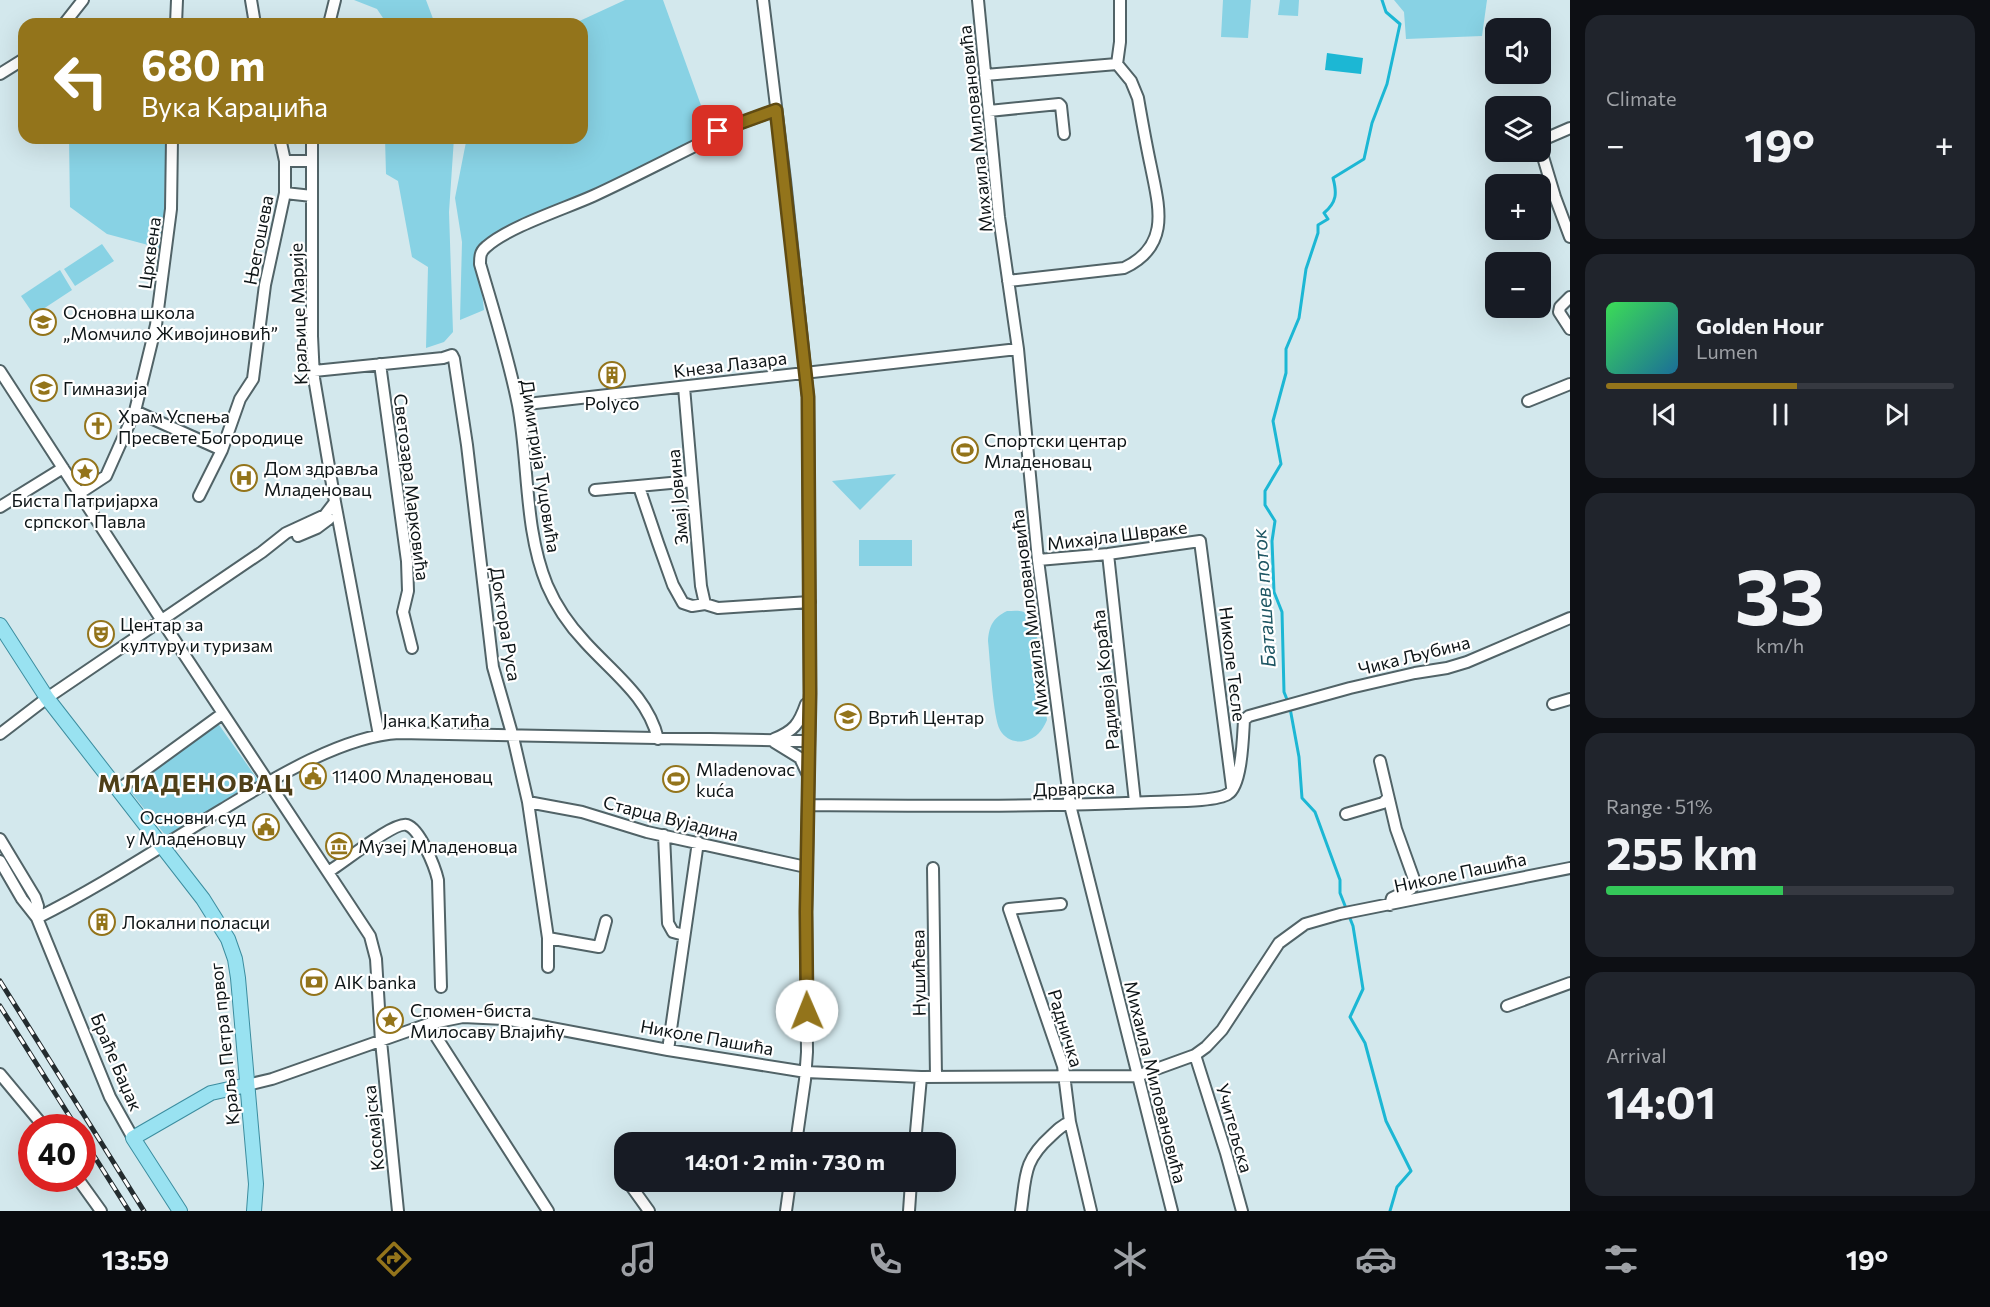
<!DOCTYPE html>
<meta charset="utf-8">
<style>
body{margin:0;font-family:Commissioner,sans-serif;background:#20242c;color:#f1f3f6;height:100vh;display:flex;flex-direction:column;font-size:22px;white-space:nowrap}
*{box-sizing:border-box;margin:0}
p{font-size:20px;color:#9ea1a6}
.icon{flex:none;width:33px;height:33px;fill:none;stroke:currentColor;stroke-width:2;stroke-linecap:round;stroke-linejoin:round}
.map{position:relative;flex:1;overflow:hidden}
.drawer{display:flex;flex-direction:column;gap:15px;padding:15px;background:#0d0f14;width:420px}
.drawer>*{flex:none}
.guide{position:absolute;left:18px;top:18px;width:570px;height:126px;border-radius:18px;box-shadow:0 6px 24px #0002;background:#93741b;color:#fff;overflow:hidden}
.buttons{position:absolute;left:1485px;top:18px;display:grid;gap:12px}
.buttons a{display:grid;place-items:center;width:66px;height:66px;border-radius:12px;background:#171b24;box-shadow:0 6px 24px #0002;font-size:30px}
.speed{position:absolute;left:18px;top:1114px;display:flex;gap:12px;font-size:30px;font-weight:700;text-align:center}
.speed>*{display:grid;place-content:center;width:78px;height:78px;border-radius:50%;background:#171b24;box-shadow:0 6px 24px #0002;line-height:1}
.speed .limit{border:9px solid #d22;background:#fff;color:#111}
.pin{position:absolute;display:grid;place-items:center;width:51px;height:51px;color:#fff;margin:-26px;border-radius:12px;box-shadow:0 3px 9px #0006}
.me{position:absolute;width:66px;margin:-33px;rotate:359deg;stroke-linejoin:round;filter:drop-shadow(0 0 4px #0008)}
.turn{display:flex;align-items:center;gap:21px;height:126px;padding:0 24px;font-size:27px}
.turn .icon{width:78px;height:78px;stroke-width:2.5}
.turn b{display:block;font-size:42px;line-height:51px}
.big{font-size:45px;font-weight:700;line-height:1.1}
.drawer .card{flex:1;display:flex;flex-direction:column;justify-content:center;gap:9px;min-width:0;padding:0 21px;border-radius:18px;background:#20242c}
.drawer .dial{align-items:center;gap:0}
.dial b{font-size:78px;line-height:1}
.song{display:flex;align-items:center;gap:18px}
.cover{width:72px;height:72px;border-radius:9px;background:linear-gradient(135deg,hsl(130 70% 55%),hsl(200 70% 35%))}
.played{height:6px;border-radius:3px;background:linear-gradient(90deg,#93741b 55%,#363941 55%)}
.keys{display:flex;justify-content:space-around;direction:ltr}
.heat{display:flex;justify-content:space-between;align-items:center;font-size:33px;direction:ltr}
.charge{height:9px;border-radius:4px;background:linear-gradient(90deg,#34c759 51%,#363941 0)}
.trip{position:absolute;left:614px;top:1132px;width:342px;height:60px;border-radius:18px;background:#171b24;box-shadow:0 6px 24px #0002;font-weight:700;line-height:60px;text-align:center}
.tabs{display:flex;height:96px;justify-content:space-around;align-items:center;background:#090b0e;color:#9ea1a6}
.tabs .icon{width:42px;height:42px}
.tabs .selected{color:#93741b}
.tabs b{font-size:27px;color:#f1f3f6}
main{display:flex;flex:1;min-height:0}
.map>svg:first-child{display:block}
</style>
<main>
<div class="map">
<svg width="1570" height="1211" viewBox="0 0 1570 1211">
<rect width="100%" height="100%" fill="#d3e8ed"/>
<!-- green -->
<path fill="#88d2e4" d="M 354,0 L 426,0 L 435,24 L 387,24 L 377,9 Z
M 625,0 L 663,0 L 711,133 L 477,249 L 484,310 L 460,320 L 462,242 L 455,198 L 466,142 L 479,138 L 582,138 L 582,24 L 573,24 Z
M 1223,0 L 1251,0 L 1248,38 L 1221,37 Z
M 1280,0 L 1299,0 L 1298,16 L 1278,15 Z
M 1394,0 L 1487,0 L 1482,36 L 1406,39 L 1404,12 Z
M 69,138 L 166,138 L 163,249 L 107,234 L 70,207 Z
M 385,138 L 454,138 L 449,212 L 453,332 L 444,342 L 426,348 L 428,267 L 412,257 L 398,181 L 386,174 Z
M 102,244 L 114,261 L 75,286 L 64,269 Z
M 60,270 L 72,290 L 34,315 L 21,296 Z
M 896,474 L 860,510 L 832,481 Z
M 859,540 L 912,540 L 912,566 L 859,566 Z
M 1007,611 C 1014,611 1024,609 1029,616 C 1041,630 1045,698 1047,720 C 1042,731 1037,738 1024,741 C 1015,743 1005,739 1000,730 C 993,717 990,659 988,641 C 989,626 993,618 1007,611 Z
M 217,722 L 258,780 L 166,836 L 126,786 Z"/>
<!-- water -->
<path fill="#1cb7d4" d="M 1327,53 L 1363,58 L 1361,74 L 1325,70 Z"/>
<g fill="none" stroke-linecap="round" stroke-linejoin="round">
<!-- stream -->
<path stroke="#1cb7d4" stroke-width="3" d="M 1288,702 L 1284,692 L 1282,612 L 1274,592 L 1272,541 L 1275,521 L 1265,505 L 1265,491 L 1281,464 L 1273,421 L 1286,373 L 1286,349 L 1299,318 L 1306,269 L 1318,233 L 1318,225 L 1328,219 L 1324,213 C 1337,202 1337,193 1333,178 L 1364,159 L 1372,123 L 1387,84 L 1400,24 L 1386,12 L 1382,0
M 1290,708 L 1299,757 L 1302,798 L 1315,812 L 1340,880 L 1340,893 L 1353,926 L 1363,989 L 1350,1017 L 1365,1043 L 1386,1121 L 1411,1171 L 1397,1187 L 1390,1211"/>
<defs>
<path id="minor" d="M 251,0 L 255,24
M 763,0 L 785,180 L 808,397 L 810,693 L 806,912 L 807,1052 L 805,1080 L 796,1143
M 978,0 L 999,217 L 1018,349 L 1038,560 L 1070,805 L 1172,1211
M 64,24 L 83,0
M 176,24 L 177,0
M 329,24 L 335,0
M 0,74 L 24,59
M 985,75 L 1117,64
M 989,111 L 1059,104 L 1061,106 L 1064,134
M 312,138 L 312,336 L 314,378 L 335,502 L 379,735
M 1540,141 L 1570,128
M 1540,147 L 1555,197 L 1570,237
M 285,161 L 311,161
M 285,193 L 312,196
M 1008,281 L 1124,268 C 1171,246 1159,207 1151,167 C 1146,144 1142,121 1138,98 L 1131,81 L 1117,64 L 1120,42 L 1120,0
M 1570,297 L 1560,307 L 1559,312 L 1570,329
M 380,364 L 407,561 L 408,591 L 403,612 L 412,648
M 0,371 L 166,627 L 370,936 L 376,959 L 381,1041 L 398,1211
M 314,371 L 443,358 L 452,355 L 454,359 L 467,445 L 493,667 L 513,737 L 528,802 L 548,938 L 548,967
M 684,387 L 701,586 L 705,604
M 1528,401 L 1570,384
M 518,405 L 1018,349
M 135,411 L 222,450
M 639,487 L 658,543 L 673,585 L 683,603 L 692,606 L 705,604 L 718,608 L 810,602
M 595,490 L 692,481
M 80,493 L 106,476 L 135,411 L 156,325 L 171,209 L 172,138
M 199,496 L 222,450 L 240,399 L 253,379 L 265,285 L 285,193 L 285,161 L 280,138
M 0,507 L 63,468
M 298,536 L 317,528 L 329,519
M 1108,554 L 1135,802
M 1038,560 L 1108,554 L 1200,541 L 1232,787
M 1553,704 L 1570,699
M 0,734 L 47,698 L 262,552 L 286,533 L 325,515 L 335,502
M 658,739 C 648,697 613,673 585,642 C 569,625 556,606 547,585 C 524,529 529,464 518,405 C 509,359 493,309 480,264 C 480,257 480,252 486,247 C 508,227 564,209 593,196 C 632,178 670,158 709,139 L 718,131 L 776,110
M 774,739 C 794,731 799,724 806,704
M 774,742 L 800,758 L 807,773
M 1380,761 L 1396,829 L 1415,882 L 1411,889 L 1392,898 L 1390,905
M 119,789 L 222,714
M 528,802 L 582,812 L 647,832 L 806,867
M 808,805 C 922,806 1037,807 1151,802 C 1168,801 1216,802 1228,794 C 1242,786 1243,736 1244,720 L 1249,716 L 1350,688 L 1415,673 L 1447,668 L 1467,662 L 1570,618
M 1346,814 L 1383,803 L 1388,798
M 664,835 L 668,923 L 673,932 L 684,935
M 0,839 L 35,897 L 38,906 L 37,918
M 0,861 L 22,899 L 37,918 L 110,1097 L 133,1138
M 933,868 L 936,1077
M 328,872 C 342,864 394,821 407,825 C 420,829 435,867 438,880 L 441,987
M 1061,904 L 1009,909 L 1063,1066 L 1070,1122 L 1091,1211
M 37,918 C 102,886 161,846 223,809 C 271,780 342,736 399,733 L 809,741
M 548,938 L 599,947 L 606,921
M 1507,1006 L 1570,983
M 428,1024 L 548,1211
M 668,1050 L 698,842
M 1195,1055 L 1226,1153 L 1242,1211
M 0,1074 L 45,1128
M 247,1085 L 272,1079 L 428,1024 L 463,1017 L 504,1019 L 668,1050 L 806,1072 L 921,1077 L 1137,1076 L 1195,1055 L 1206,1047 L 1222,1030 L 1279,943 L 1305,924 L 1340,914 L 1570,868
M 662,1140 L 681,1143
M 915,1143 L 921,1077
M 78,1179 L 101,1211
M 631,1186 L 649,1211
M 786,1211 L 790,1182
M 909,1211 L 911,1182
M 1021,1211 C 1026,1176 1023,1161 1051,1136 C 1057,1130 1062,1125 1070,1122"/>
<path id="major" d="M 0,625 L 47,698 L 203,899 L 228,939 L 235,959 L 238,978 L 256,1184 L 254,1211
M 180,1211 L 133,1138 L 211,1093 L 247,1085"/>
</defs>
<!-- minor casing -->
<use href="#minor" stroke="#516367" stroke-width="14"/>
<!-- major casing -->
<use href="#major" stroke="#3c8d9f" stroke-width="16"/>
<!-- minor -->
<use href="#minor" stroke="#fff" stroke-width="10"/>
<!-- major -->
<use href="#major" stroke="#99e2f1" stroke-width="14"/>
<defs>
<path id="rail" d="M 0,981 L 144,1211
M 0,1006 L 77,1128
M 82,1137 L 129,1211"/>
</defs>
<!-- rail casing -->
<use href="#rail" stroke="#242c2f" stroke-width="5"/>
<!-- rail -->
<use href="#rail" stroke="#fff" stroke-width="3" stroke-dasharray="9" stroke-linecap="butt"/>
</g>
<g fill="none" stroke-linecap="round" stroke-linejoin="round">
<defs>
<path id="route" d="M 718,131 L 776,110 L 808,397 L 810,693 L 806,912 L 807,1011"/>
</defs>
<!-- route casing -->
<use href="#route" stroke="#604b12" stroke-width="15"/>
<!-- route -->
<use href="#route" stroke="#93741b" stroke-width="10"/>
</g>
<!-- icons -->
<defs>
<symbol id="school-ring" viewBox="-11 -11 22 22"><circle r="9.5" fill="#fff" stroke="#93741b" stroke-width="1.5"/><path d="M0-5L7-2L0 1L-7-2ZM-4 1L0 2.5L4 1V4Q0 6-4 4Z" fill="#93741b"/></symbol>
<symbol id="building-ring" viewBox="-11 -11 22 22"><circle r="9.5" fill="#fff" stroke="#93741b" stroke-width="1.5"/><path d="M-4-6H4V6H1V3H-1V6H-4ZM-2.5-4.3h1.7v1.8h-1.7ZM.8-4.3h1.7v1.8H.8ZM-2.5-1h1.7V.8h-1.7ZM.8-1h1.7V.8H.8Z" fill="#93741b"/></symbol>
<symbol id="church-ring" viewBox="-11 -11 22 22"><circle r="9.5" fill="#fff" stroke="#93741b" stroke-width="1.5"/><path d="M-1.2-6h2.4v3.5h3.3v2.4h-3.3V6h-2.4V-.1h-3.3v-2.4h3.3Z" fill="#93741b"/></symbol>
<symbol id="stadium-ring" viewBox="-11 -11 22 22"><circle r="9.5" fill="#fff" stroke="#93741b" stroke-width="1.5"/><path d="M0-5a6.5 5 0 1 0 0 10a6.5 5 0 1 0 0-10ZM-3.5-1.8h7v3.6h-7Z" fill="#93741b"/></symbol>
<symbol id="sight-ring" viewBox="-11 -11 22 22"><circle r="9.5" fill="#fff" stroke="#93741b" stroke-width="1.5"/><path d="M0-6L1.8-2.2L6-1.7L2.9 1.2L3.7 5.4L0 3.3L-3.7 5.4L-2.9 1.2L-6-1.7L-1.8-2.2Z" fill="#93741b"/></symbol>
<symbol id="hospital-ring" viewBox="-11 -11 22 22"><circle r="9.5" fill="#fff" stroke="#93741b" stroke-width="1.5"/><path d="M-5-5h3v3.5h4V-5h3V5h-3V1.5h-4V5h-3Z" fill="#93741b"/></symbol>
<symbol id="theatre-ring" viewBox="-11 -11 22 22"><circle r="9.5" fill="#fff" stroke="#93741b" stroke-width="1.5"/><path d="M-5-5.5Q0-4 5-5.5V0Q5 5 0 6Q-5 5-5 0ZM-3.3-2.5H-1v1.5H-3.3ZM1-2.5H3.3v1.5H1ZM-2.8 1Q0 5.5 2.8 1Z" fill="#93741b"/></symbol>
<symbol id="civic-ring" viewBox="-11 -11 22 22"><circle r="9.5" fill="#fff" stroke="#93741b" stroke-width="1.5"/><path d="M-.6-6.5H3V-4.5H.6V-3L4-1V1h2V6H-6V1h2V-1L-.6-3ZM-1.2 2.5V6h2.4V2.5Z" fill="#93741b"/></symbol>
<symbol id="museum-ring" viewBox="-11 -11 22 22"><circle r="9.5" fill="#fff" stroke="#93741b" stroke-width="1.5"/><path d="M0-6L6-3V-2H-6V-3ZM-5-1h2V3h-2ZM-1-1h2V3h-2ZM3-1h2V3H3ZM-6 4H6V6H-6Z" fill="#93741b"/></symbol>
<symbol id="bank-ring" viewBox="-11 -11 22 22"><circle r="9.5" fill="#fff" stroke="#93741b" stroke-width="1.5"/><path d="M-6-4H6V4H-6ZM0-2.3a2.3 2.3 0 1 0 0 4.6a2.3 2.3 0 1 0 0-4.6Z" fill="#93741b"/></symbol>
</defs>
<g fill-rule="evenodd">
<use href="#school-ring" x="28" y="307" width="30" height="30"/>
<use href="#building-ring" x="597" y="360" width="30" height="30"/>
<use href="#school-ring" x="29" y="373" width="30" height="30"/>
<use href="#church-ring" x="83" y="411" width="30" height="30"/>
<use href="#stadium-ring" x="950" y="435" width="30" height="30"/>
<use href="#sight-ring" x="70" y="457" width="30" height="30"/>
<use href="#hospital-ring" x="229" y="463" width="30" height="30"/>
<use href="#theatre-ring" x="86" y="619" width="30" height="30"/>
<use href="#school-ring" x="833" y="702" width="30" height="30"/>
<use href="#civic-ring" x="298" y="761" width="30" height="30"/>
<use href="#stadium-ring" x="661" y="764" width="30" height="30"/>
<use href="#civic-ring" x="251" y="812" width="30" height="30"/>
<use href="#museum-ring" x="324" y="831" width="30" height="30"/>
<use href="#building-ring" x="87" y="907" width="30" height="30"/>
<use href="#bank-ring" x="299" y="967" width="30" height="30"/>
<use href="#sight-ring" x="375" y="1005" width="30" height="30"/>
</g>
<g text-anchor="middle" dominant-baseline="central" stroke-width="4.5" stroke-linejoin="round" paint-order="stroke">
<!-- street labels -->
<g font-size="18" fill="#0e1517" stroke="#fff">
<text transform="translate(975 129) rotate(-96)">Михаила Миловановића</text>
<text transform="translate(258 240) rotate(-79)">Његошева</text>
<text transform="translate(149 253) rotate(-82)">Црквена</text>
<text transform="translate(298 314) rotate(-92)">Краљице Марије</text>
<text transform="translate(730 364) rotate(-7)">Кнеза Лазара</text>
<text transform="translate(541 466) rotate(81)">Димитрија Туцовића</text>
<text transform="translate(412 487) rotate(83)">Светозара Марковића</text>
<text transform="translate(677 497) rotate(-95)">Змај Јовина</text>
<text transform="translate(1117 535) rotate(-7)">Михајла Швраке</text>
<text transform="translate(1029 613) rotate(-97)">Михаила Миловановића</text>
<text transform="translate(506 624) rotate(81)">Доктора Руса</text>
<text transform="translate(1414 655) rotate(-14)">Чика Љубина</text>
<text transform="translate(1233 664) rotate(83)">Николе Тесле</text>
<text transform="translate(1105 680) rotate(-96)">Радивоја Кораћа</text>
<text x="436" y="720">Јанка Катића</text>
<text transform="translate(1074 788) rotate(-2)">Дрварска</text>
<text transform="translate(671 818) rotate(14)">Старца Вујадина</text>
<text transform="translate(1460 872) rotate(-12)">Николе Пашића</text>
<text transform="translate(918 973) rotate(-91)">Нушићева</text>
<text transform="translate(1066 1028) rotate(73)">Радничка</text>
<text transform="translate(707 1037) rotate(10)">Николе Пашића</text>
<text transform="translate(224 1044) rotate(-96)">Краља Петра првог</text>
<text transform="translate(117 1062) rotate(67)">Браће Баџак</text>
<text transform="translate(1156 1082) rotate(76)">Михаила Миловановића</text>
<text transform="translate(373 1128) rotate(-96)">Космајска</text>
<text transform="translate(1235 1128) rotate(74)">Учитељска</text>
</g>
<!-- poi labels -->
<g font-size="18" fill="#0e1517" stroke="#fff" text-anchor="start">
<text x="63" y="312">Основна школа<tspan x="63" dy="21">„Момчило Живојиновић”</tspan></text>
<text x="63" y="388">Гимназија</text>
<text x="612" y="403" text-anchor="middle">Polyco</text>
<text x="118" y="416">Храм Успења<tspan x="118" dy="21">Пресвете Богородице</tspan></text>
<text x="984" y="440">Спортски центар<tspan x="984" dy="21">Младеновац</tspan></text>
<text x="264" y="468">Дом здравља<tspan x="264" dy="21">Младеновац</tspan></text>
<text x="85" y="500" text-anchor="middle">Биста Патријарха<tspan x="85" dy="21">српског Павла</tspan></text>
<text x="120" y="624">Центар за<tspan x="120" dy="21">културу и туризам</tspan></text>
<text x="868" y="717">Вртић Центар</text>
<text x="696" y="769">Mladenovac<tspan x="696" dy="21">kuća</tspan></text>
<text x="332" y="776">11400 Младеновац</text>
<text x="246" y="817" text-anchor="end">Основни суд<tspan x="246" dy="21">у Младеновцу</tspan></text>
<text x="358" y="846">Музеј Младеновца</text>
<text x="122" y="922">Локални поласци</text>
<text x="334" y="982">AIK banka</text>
<text x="410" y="1010">Спомен-биста<tspan x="410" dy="21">Милосаву Влајићу</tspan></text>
</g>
<!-- water labels -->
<g font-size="20" font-style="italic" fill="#1f5764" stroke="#fff">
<text transform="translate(1263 598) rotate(-94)">Баташев поток</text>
</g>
<!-- district labels -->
<g font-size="24" font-weight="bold" letter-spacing="1.5" fill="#4f3f18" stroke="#fff">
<text x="196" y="782">МЛАДЕНОВАЦ</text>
</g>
</g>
</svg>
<div class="buttons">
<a><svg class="icon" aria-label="sound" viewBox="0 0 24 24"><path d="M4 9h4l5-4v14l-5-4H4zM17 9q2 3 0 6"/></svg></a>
<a><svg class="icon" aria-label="layers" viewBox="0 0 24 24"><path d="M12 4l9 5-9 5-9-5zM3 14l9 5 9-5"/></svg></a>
<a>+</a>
<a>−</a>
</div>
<div class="speed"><div class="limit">40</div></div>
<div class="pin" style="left:718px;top:131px;background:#d93025"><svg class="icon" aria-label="arrive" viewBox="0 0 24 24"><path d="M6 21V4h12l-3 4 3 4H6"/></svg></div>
<svg class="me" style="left:807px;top:1011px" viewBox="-20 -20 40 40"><circle r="19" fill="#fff"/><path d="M0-13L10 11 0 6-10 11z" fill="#93741b"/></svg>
<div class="trip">14:01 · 2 min · 730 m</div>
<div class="guide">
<div class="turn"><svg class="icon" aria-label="left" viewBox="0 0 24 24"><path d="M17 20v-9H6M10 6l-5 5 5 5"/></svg><div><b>680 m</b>Вука Караџића</div></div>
</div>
</div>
<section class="drawer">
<div class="card"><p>Climate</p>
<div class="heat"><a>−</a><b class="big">19°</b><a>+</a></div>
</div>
<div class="card">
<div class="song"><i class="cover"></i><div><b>Golden Hour</b><p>Lumen</p></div></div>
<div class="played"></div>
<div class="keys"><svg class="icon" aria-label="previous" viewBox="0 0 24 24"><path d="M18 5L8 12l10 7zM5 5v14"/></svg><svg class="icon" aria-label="pause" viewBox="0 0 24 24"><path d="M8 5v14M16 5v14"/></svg><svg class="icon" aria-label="next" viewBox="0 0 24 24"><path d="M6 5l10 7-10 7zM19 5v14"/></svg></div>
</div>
<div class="card dial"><b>33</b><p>km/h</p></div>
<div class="card"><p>Range · 51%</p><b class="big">255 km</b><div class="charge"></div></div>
<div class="card"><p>Arrival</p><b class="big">14:01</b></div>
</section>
</main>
<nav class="tabs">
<b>13:59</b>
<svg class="icon selected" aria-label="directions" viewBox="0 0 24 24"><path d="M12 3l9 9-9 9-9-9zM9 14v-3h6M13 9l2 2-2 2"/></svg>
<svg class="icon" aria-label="music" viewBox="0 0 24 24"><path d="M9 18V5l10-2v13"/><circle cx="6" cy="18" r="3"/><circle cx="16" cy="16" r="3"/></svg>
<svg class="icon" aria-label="phone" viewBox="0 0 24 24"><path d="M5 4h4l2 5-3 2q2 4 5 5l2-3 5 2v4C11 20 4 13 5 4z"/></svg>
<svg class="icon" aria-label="climate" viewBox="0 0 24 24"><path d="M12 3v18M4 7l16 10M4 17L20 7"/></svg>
<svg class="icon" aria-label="car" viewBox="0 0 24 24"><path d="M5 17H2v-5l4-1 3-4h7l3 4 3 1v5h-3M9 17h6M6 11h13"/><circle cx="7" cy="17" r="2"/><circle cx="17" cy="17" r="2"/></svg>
<svg class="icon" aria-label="filters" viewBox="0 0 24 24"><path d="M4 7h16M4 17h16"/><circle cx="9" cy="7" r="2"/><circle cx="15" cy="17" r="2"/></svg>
<b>19°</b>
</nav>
